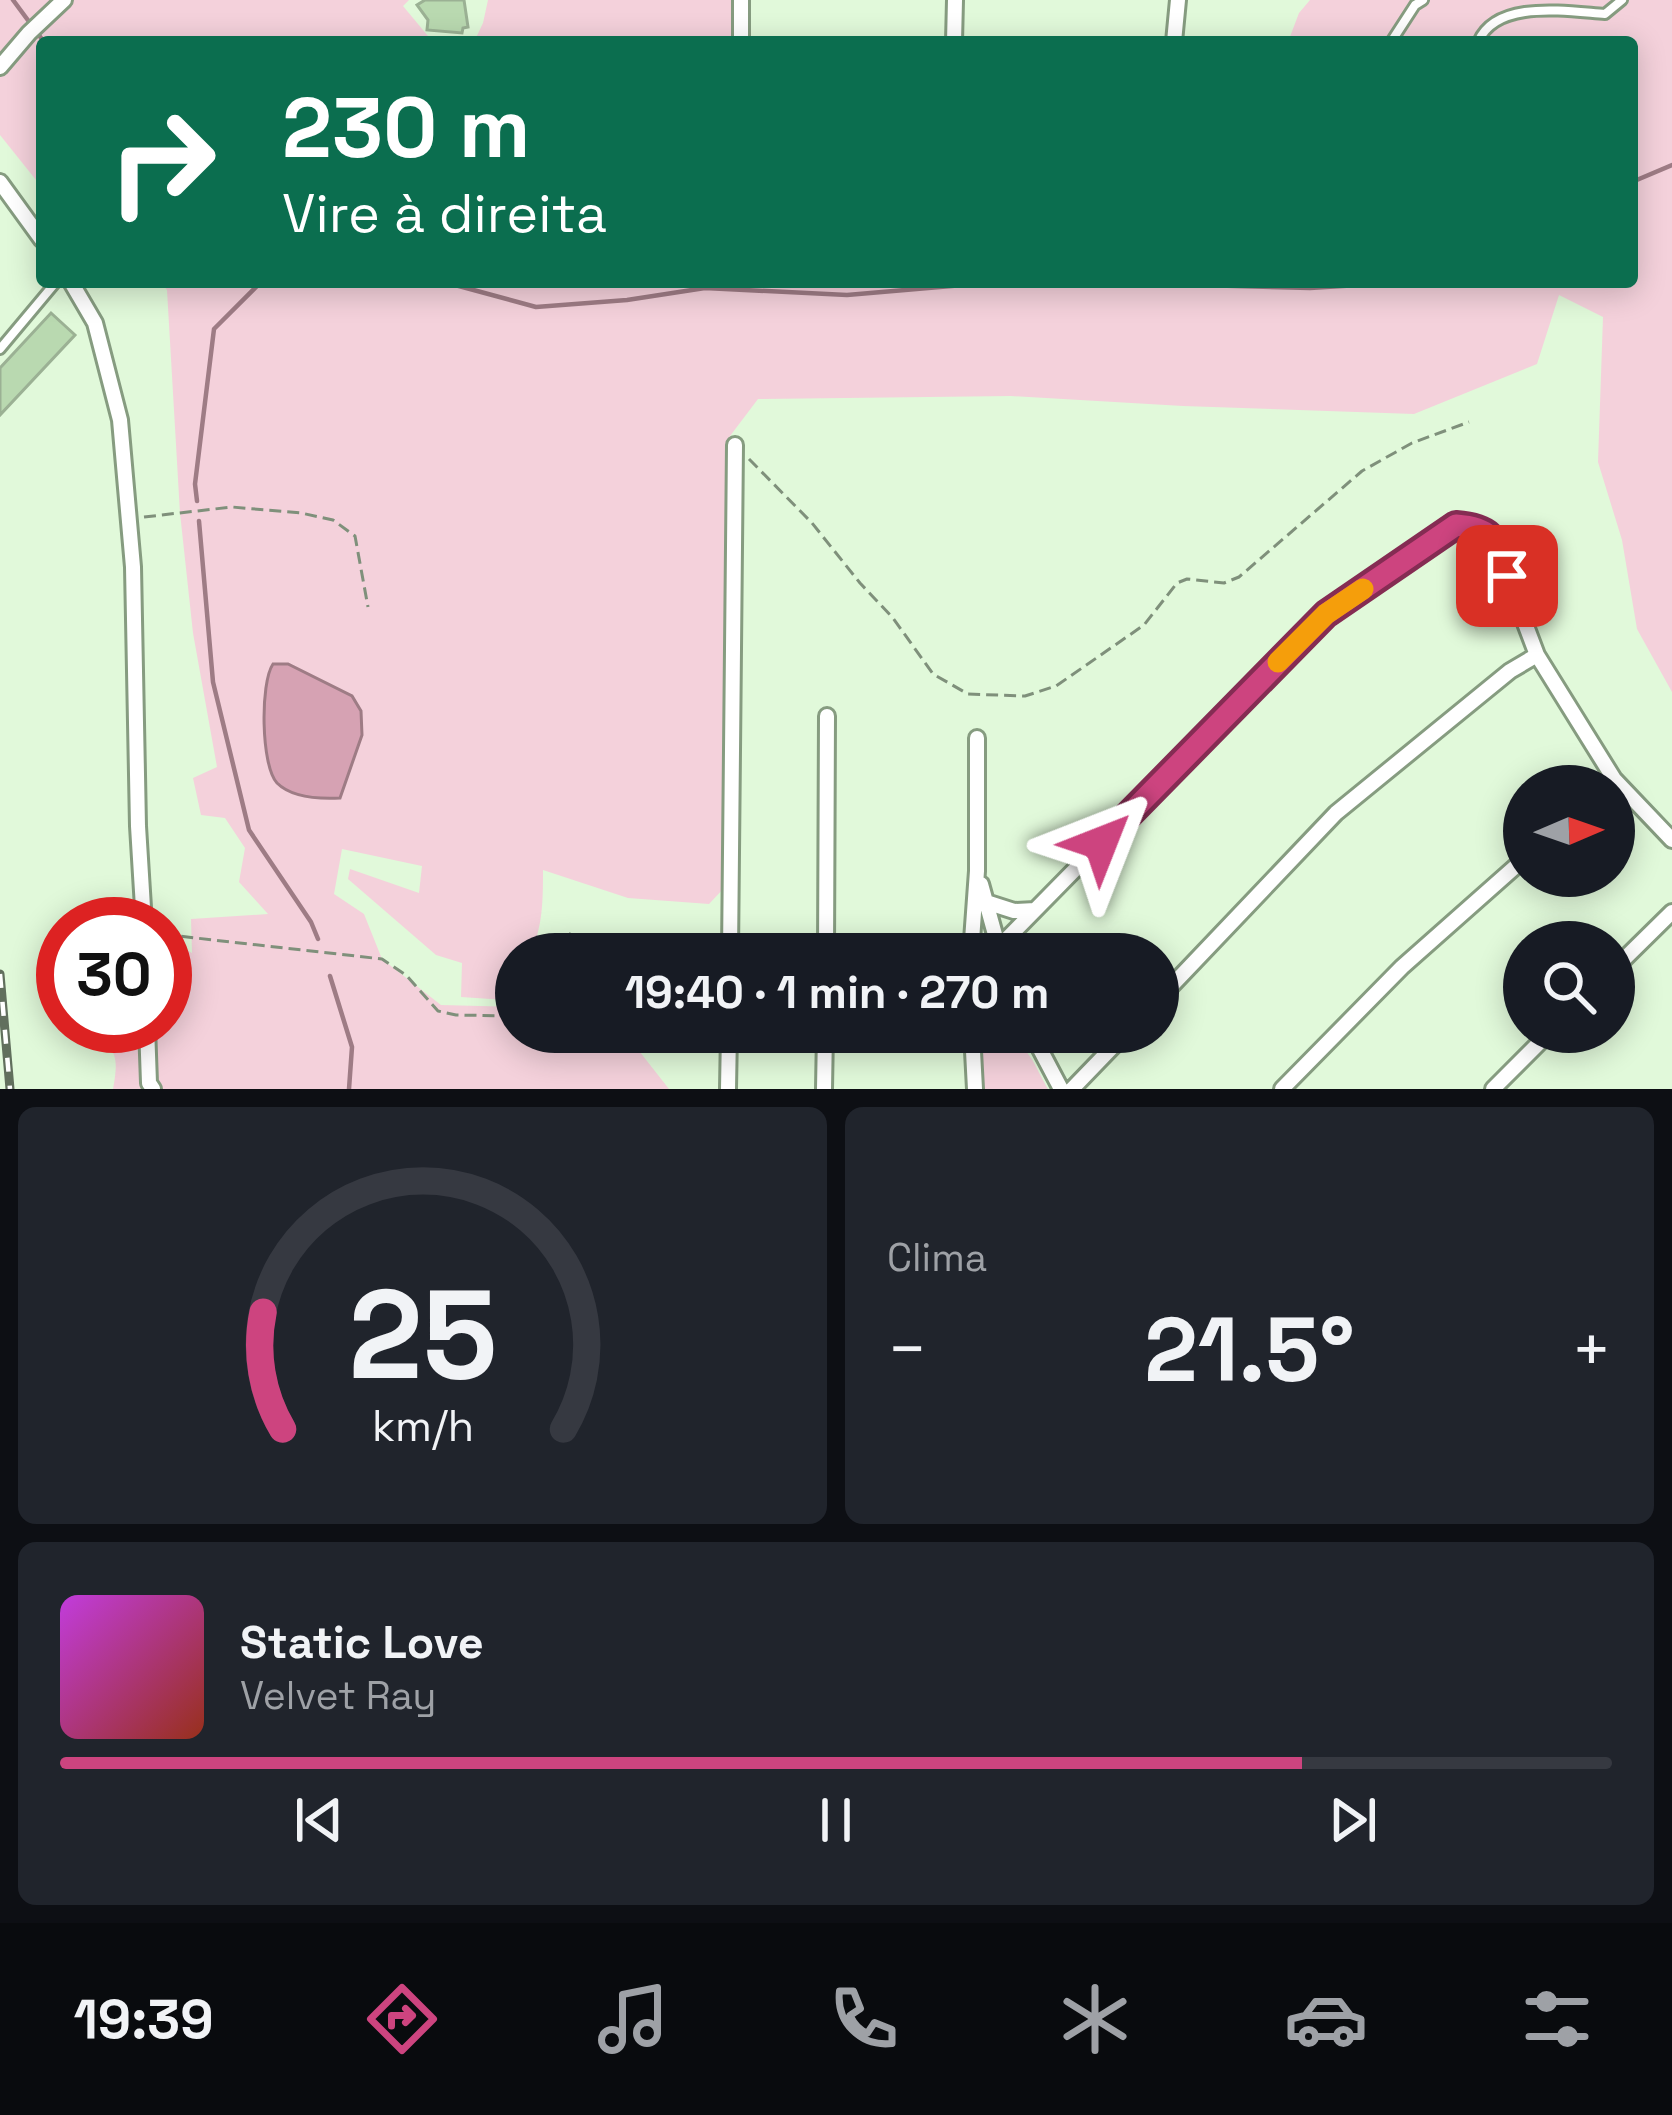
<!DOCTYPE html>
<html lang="pt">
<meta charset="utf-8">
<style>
body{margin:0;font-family:"Space Grotesk",sans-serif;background:#20242c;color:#f1f3f6;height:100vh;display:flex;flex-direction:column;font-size:45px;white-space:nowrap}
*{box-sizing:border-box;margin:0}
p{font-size:39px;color:#9ea1a6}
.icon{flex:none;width:66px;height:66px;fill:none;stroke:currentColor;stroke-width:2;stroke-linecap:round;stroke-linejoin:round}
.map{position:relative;height:1089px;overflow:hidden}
.sheet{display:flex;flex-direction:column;gap:18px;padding:18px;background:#0d0f14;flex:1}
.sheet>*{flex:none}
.banner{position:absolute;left:36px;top:36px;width:1602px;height:252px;border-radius:12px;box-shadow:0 6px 30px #0003;background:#0b6e4f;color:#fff;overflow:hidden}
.needle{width:78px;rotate:88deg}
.controls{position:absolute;left:1503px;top:765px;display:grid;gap:24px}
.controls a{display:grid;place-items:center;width:132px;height:132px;border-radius:50%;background:#171b24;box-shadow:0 6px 30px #0003;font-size:60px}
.speed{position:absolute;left:36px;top:897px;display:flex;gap:24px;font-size:60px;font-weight:700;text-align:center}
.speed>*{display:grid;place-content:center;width:156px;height:156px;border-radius:50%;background:#171b24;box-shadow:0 6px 30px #0003;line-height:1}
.speed .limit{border:18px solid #d22;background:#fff;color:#111}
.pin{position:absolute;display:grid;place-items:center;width:102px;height:102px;color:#fff;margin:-51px;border-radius:24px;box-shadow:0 6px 18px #0006}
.me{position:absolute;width:132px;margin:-66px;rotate:45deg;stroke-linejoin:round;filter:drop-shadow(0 0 9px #0008)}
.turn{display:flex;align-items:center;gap:42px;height:252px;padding:0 48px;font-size:54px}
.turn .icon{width:156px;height:156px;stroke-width:2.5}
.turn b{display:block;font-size:84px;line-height:102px}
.big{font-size:90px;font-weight:700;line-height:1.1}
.sheet .widget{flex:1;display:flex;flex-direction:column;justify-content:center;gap:18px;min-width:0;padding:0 42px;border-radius:18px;background:#20242c}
.sheet .dial{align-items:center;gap:0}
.dial svg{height:312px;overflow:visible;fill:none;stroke:#363941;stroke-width:7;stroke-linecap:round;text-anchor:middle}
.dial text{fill:#f1f3f6;stroke:none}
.song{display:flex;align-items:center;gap:36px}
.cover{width:144px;height:144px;border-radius:18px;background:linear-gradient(135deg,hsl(290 70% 55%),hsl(10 70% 35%))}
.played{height:12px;border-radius:6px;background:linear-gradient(90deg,#cd447f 80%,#363941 80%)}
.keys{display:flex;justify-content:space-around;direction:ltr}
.heat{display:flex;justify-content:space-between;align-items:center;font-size:66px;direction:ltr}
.sheet .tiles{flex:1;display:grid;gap:18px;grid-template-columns:1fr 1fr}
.widget:last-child{grid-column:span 2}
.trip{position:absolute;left:495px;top:933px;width:684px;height:120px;border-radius:60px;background:#171b24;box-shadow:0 6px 30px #0003;font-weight:700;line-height:120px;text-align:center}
.menu{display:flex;height:192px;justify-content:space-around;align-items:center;background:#090b0e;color:#9ea1a6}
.menu .icon{width:84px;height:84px}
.menu .current{color:#cd447f}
.menu b{font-size:54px;color:#f1f3f6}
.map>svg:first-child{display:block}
</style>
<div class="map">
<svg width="1672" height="1089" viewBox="0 0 1672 1089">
<rect width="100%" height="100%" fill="#e1f9da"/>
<!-- green -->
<path fill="#f4d1db" d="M 0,0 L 409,0 L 403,6 L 433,42 L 42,42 L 42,180 L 36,180 L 0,135 Z
M 488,0 L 741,0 L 741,42 L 474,42 L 483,23 Z
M 1310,0 L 1672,0 L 1672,692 L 1637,629 L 1622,540 L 1598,462 L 1603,317 L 1559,295 L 1537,364 L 1414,414 L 1183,406 L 1011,396 L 758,399 L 727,440 L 725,887 L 709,904 L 628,898 L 543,870 C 543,899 543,928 530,954 L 516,954 L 516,980 L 506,1000 L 461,997 L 462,963 L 436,955 L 348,879 L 350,869 L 419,893 L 422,866 L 342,849 L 334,894 L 364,914 L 382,959 L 441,1005 L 516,1007 L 516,1032 L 613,1032 L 636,1047 L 669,1089 L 113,1089 C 122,1042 109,1050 78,1026 L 165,1026 L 165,938 L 192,953 L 191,919 L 268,914 L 239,882 L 245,848 L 225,818 L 201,815 L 193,778 L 217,767 L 193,633 L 180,513 L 167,290 L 161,282 L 1632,282 L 1632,42 L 1288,42 L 1299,13 Z
M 1004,1041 C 1030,1043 1035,1068 1048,1089 L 982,1089 L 983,1053 L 992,1045 Z"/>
<!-- water -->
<path fill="#d6a2b3" stroke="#9e7c85" stroke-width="3" d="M 273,664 L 288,664 L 352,696 L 361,711 L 362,735 L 340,798 C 320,799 292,798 277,783 C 261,766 260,683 273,664 Z"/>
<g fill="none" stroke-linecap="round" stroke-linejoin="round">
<!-- stream -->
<path stroke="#9e7c85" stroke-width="4.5" d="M 13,0 L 44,42
M 1632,182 L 1672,165
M 444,282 L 536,307 L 627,300 L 705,288 L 847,295 L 998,282
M 1092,282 L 1310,288 L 1407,282
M 197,501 L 195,484 L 214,329 L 261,282
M 199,521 L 213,682 L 249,830 L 311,922 L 318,939
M 330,976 L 352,1047 L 349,1089"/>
</g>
<!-- building -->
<path fill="#b9d9b0" stroke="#9bb194" stroke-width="3" d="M 425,0 L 464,0 L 468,27 L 463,28 L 462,33 L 427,30 L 428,20 L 417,5 Z
M 51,313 L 75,335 L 0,415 L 0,368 Z"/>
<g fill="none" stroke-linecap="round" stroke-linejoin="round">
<defs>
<path id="service" d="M 1391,42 L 1415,5 L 1423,0
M 1478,42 C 1496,0 1563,11 1605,14 L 1622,0
M 0,349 L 56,282"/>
<path id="minor" d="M 741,42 L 741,0
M 954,42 L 955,0
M 1174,42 L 1178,0
M 0,67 L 29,33 L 64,0
M 0,182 L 42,240
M 71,282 L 95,323 L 120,420 L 133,567 L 138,826 L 144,924
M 981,884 L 999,949
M 986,902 L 1014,911 L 1035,910
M 730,954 L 735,445
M 826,954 L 827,716
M 971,954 L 977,871 L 977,738
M 992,954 L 1326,614 L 1455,525 L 1480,527 L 1492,536 L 1537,655 L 1614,779 L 1672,840
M 1614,969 L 1672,912
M 1158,1000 L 1336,813 L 1510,671 L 1537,655
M 147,1026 L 149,1083 L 153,1089
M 972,1032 L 975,1089
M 1031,1032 L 1061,1089
M 973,1049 L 984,1037 L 994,1032
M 728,1089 L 729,1032
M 824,1089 L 825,1032
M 1072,1089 L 1127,1032
M 1282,1089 L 1402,967 L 1524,859
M 1493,1089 L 1550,1032"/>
</defs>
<!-- service casing -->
<use href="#service" stroke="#869c80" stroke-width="14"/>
<!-- minor casing -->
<use href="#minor" stroke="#869c80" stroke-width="20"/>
<!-- path -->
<path stroke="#7f907b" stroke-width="3" stroke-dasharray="12 6" stroke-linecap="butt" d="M 749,459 L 812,523 L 860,583 L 893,618 L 933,674 L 968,694 L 1025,696 L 1056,686 L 1144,625 L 1177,583 L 1187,579 L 1224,583 L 1239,577 L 1362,471 L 1412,443 L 1469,422
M 144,517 L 232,507 L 301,513 L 333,520 L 355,536 L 368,607
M 165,929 L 178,936 L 382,959 L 406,975 L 438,1011 L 456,1015 L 516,1016
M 555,954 L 571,933"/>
<!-- service -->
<use href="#service" stroke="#fff" stroke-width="8"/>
<!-- minor -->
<use href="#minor" stroke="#fff" stroke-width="14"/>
<defs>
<path id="rail" d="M 0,974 L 10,1089"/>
</defs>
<!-- rail casing -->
<use href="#rail" stroke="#616f5d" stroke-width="9"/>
<!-- rail -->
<use href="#rail" stroke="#fff" stroke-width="4.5" stroke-dasharray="14" stroke-linecap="butt"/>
</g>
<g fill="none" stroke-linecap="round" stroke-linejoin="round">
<defs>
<path id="route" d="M 1101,843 L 1326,614 L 1456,525 C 1496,528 1494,541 1507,576"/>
</defs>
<!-- route casing -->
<use href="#route" stroke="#852c53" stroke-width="30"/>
<!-- route -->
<use href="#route" stroke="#cd447f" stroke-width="21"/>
<!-- slow -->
<path stroke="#f59e0b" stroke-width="21" d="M 1278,662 L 1326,614 L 1363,589"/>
</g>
</svg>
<div class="controls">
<a><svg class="needle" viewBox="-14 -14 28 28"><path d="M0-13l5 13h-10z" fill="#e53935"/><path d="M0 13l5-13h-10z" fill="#9ea1a6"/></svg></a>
<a><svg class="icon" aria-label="search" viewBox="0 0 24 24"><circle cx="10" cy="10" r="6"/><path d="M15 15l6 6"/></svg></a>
</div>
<div class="speed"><div class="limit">30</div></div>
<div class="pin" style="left:1507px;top:576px;background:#d93025"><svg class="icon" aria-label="arrive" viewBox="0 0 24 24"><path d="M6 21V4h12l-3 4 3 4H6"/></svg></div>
<svg class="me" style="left:1101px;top:843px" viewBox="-20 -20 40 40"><path d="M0-17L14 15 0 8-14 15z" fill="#cd447f" stroke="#fff" stroke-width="4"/></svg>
<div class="trip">19:40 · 1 min · 270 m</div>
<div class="banner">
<div class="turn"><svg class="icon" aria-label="right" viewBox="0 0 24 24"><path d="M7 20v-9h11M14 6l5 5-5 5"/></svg><div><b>230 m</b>Vire à direita</div></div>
</div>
</div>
<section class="sheet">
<div class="tiles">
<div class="widget dial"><svg viewBox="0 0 100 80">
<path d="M14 69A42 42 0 1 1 86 69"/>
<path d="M14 69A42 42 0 0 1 9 39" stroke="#cd447f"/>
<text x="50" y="56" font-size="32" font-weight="700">25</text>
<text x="50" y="72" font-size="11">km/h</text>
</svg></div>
<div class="widget"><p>Clima</p>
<div class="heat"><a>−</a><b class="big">21.5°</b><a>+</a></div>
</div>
<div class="widget">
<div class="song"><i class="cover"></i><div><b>Static Love</b><p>Velvet Ray</p></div></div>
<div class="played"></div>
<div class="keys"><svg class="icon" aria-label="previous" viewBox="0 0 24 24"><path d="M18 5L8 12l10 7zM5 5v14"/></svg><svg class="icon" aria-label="pause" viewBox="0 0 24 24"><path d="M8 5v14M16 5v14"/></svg><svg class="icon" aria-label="next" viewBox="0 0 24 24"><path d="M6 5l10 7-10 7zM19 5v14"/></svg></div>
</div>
</div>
</section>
<nav class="menu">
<b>19:39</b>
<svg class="icon current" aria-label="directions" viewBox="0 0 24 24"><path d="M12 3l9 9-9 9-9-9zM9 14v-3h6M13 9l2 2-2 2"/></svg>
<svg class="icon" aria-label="music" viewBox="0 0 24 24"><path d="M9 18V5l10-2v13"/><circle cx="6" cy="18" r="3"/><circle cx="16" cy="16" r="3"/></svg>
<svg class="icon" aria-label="phone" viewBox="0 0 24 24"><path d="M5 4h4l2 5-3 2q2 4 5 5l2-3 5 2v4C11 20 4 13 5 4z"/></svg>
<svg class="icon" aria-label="climate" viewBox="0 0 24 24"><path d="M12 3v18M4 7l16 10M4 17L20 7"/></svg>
<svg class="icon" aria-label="car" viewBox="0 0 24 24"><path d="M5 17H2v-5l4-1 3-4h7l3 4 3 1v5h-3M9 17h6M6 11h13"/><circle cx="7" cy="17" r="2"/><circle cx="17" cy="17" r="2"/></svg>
<svg class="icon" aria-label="filters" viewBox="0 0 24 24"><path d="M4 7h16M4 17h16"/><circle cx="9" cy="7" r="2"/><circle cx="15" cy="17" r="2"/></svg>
</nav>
